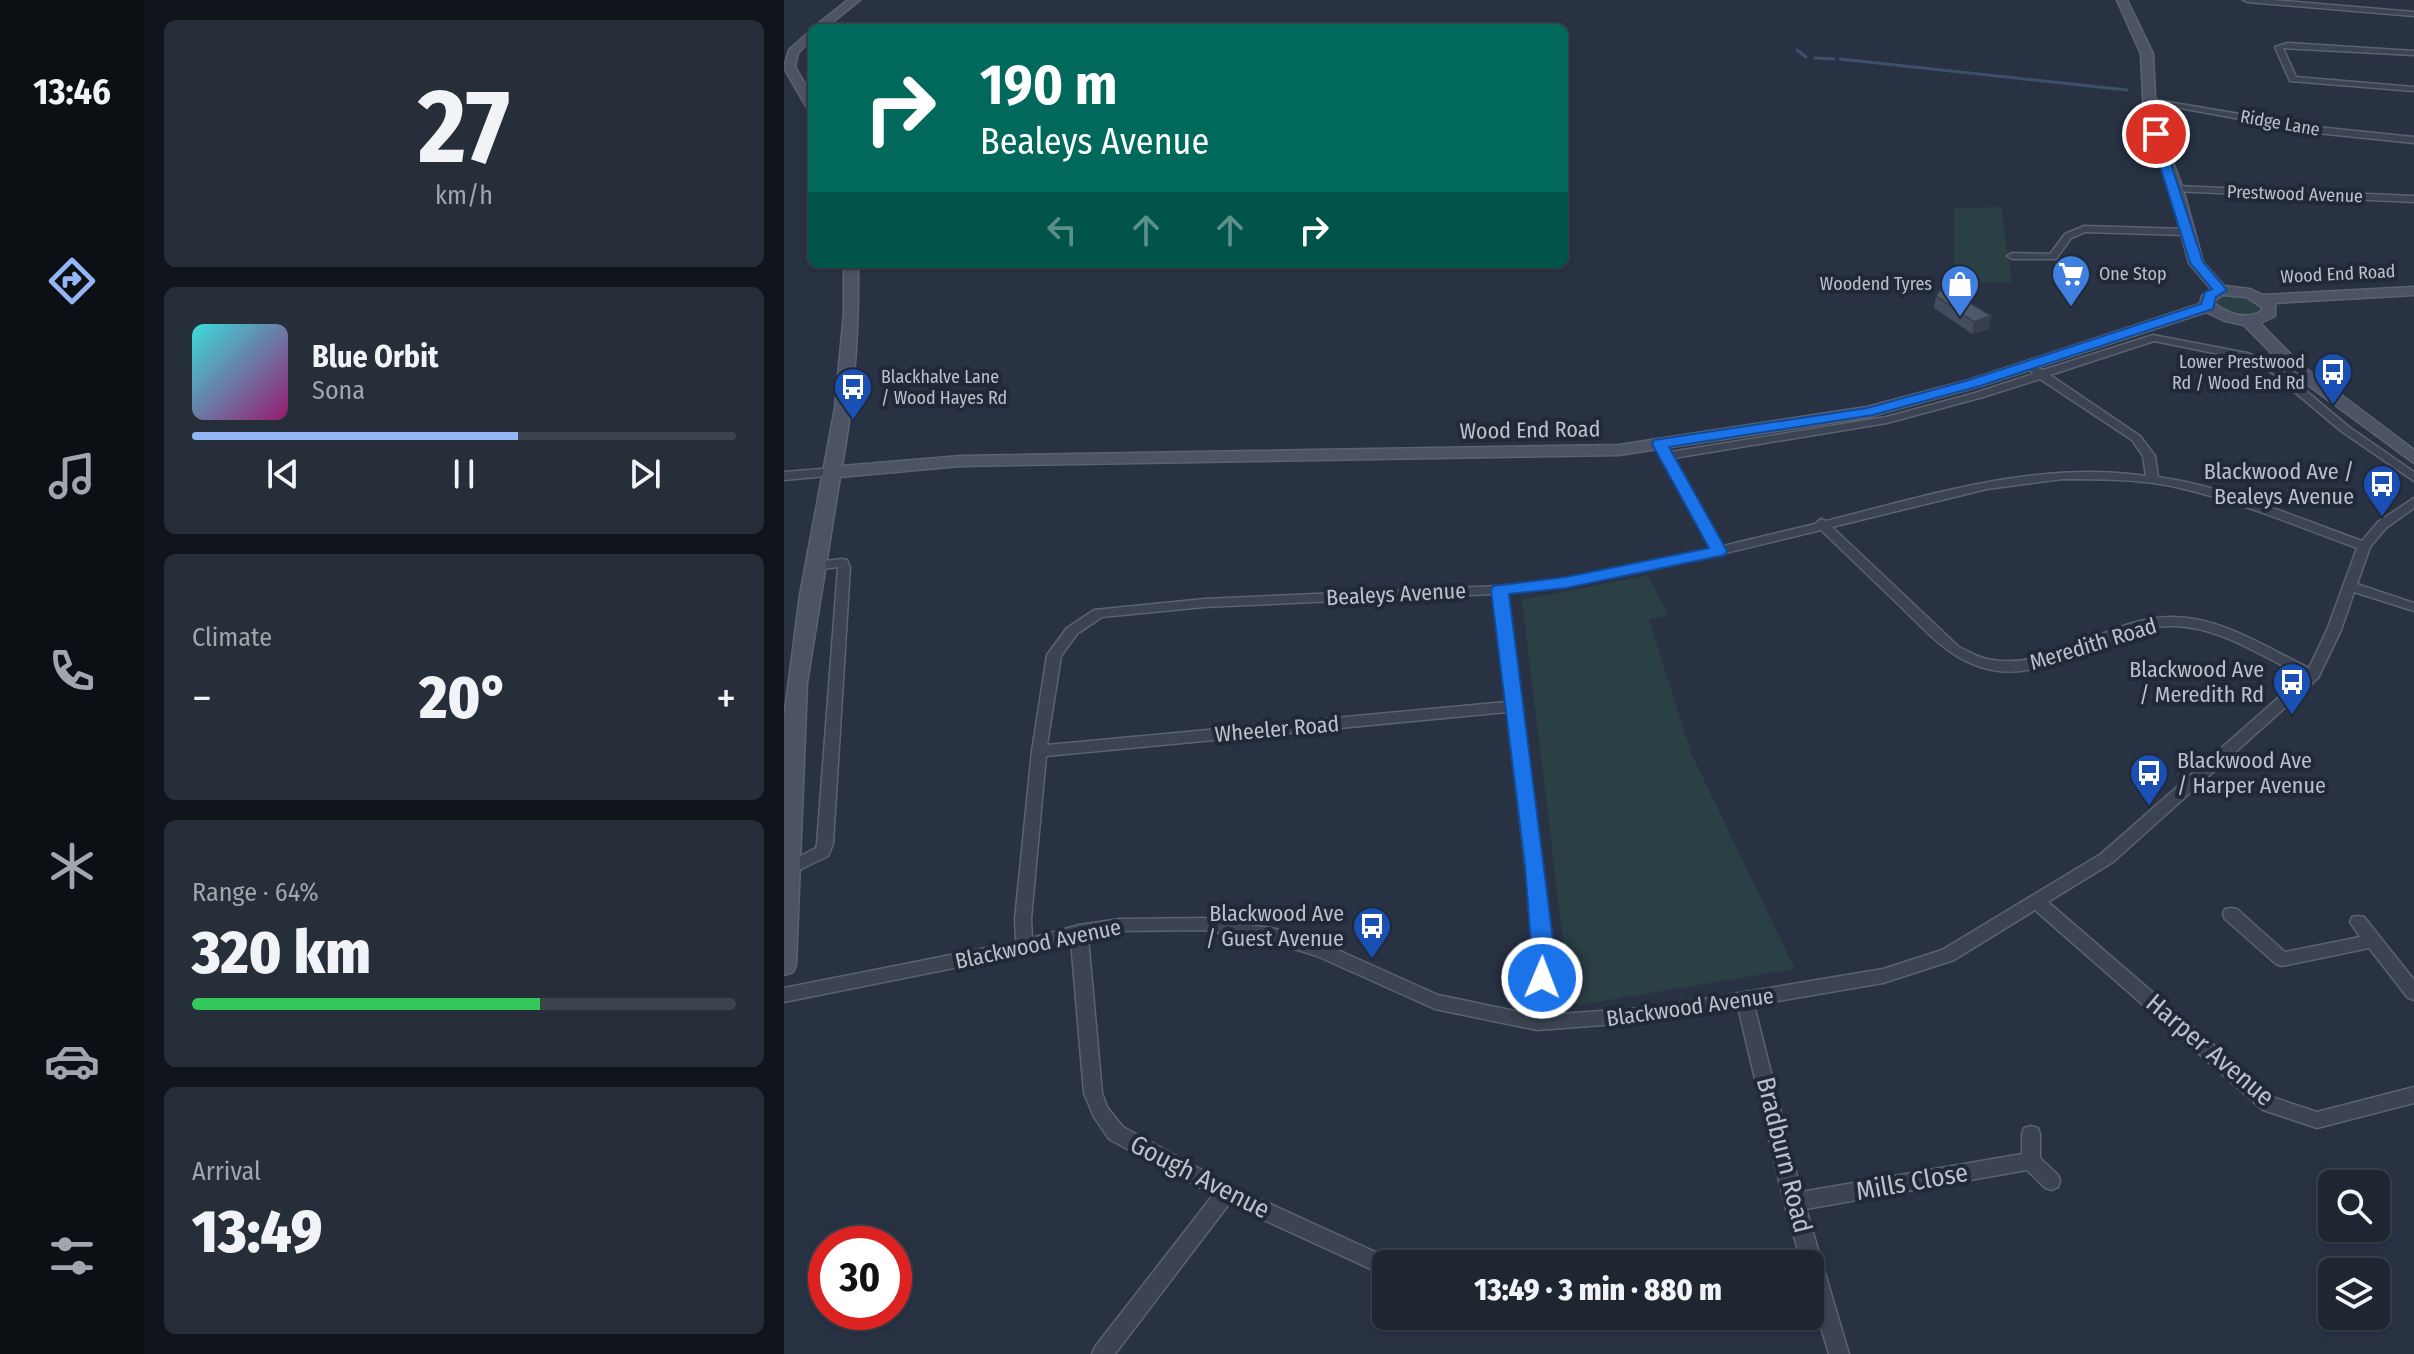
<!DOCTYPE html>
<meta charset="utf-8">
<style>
body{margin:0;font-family:"Fira Sans Condensed",sans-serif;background:#262e3a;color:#f1f3f6;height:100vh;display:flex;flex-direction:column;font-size:30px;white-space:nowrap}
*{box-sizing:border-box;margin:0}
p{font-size:26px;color:#a1a5ac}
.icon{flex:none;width:44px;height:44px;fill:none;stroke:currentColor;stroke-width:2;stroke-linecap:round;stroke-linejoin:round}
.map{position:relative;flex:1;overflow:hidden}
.sheet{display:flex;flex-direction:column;gap:20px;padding:20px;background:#10151c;width:640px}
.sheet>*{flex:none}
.hud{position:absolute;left:24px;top:24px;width:760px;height:244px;border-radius:12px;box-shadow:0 2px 6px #0004,0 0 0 2px #3c434d;background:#00695c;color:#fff;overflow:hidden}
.controls{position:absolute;left:1534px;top:1170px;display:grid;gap:16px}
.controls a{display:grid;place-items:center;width:72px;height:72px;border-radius:12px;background:#1e2632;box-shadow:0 2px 6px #0004,0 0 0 2px #3c434d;font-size:40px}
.speed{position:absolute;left:24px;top:1226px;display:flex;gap:16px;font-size:40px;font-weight:700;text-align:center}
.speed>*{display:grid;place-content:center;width:104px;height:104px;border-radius:50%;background:#1e2632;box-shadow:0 2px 6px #0004,0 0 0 2px #3c434d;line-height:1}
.speed .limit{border:12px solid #d22;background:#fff;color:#111}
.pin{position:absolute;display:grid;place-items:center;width:68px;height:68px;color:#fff;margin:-34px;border:4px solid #fff;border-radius:50%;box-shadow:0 2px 8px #0007}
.me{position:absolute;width:88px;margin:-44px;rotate:1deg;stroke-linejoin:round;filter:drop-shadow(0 0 6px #0008)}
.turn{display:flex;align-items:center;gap:28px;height:168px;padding:0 40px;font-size:36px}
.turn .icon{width:104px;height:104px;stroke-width:2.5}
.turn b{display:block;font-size:56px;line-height:68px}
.lanes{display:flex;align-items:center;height:76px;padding:0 40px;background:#0003;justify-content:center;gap:40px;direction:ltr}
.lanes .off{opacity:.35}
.big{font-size:60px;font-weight:800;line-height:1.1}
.sheet .widget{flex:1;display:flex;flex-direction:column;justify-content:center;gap:12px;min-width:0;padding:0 28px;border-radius:12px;background:#262e3a}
.sheet .dial{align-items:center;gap:0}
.dial b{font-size:104px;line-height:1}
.song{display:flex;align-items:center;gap:24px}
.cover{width:96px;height:96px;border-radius:12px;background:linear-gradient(135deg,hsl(180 70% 55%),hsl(320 70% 35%))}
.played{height:8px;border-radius:4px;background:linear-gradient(90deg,#95b6f6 60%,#3c434d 60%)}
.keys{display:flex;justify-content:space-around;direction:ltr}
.heat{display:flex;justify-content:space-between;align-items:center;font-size:44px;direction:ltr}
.charge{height:12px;border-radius:6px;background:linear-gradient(90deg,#34c759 64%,#3c434d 0)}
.trip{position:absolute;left:588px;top:1250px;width:452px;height:80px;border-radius:12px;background:#1e2632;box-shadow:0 2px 6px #0004,0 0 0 2px #3c434d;font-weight:800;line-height:80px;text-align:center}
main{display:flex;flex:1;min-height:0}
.tab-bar{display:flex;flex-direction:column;width:144px;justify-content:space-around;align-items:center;background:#0c0f14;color:#a1a5ac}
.tab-bar .icon{width:56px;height:56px}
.tab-bar .selected{color:#95b6f6}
.tab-bar b{font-size:36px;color:#f1f3f6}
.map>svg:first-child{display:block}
</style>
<main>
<nav class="tab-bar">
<b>13:46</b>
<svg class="icon selected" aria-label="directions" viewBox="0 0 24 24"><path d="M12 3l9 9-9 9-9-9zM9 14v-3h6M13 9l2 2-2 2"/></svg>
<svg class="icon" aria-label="music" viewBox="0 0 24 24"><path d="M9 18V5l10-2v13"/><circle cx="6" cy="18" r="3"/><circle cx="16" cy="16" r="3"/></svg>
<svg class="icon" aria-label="phone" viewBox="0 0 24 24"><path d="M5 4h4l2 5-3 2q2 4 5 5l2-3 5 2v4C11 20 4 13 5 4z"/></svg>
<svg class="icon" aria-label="climate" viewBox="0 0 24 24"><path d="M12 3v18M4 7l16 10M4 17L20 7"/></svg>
<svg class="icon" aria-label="car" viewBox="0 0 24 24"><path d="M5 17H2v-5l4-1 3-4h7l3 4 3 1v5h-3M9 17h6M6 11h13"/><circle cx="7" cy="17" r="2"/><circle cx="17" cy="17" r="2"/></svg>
<svg class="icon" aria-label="filters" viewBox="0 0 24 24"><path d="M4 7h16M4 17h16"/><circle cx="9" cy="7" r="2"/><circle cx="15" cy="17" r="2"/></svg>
</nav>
<section class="sheet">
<div class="widget dial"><b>27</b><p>km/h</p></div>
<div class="widget">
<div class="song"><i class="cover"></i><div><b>Blue Orbit</b><p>Sona</p></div></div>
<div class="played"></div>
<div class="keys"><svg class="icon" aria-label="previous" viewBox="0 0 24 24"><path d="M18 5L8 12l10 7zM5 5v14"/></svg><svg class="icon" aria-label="pause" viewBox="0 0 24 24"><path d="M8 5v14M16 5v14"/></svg><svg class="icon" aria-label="next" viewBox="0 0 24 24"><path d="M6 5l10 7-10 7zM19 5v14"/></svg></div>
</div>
<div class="widget"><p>Climate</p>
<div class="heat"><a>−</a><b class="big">20°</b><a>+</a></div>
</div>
<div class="widget"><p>Range · 64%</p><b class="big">320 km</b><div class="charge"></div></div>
<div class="widget"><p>Arrival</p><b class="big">13:49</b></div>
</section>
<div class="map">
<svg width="1630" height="1354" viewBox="0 0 1630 1354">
<rect width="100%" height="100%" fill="#283243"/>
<!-- green -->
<path fill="#2a4044" d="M 1217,207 L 1228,283 L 1170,281 L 1170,208 Z
M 1443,294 L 1461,295 L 1479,307 L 1479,311 C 1462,322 1443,315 1430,303 L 1435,295 Z
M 864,575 L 884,615 L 865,620 L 908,755 L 1011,969 L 794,1005 L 777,989 L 779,940 L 738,600 Z"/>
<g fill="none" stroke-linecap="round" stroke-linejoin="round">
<!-- stream -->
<path stroke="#3f4f6b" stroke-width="3" d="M 1013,50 L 1022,57
M 1031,58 L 1050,59
M 1056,59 L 1343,90"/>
<defs>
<path id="street" d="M 1459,0 L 1489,0 L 1630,12 L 1630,16 L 1463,2 Z
M 1504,43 L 1630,51 L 1630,55 L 1499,48 L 1512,77 L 1630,87 L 1630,91 L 1506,81 L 1491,47 Z
M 1360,98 L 1533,127 L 1630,137 L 1630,143 L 1533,133 L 1363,102 L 1360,102 Z
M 1392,186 L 1630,196 L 1630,202 L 1389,191 L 1389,187 Z
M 1300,226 L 1402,229 L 1407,232 L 1402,235 L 1301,232 L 1287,238 L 1272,259 L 1228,259 L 1223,256 L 1228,253 L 1266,254 L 1281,234 Z
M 1369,335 L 1463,353 L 1489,363 L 1565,427 L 1630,472 L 1630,481 L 1557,431 L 1481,367 L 1460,359 L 1370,341 L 1266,375 L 1356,436 L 1371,456 L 1374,477 C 1444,487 1511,517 1578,541 L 1594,522 L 1630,498 L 1630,508 L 1602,528 L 1586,547 L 1573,584 L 1630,603 L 1630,611 L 1570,592 L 1557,630 L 1534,678 L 1329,862 L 1264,902 L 1491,1098 L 1533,1112 L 1630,1087 L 1630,1103 L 1533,1128 L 1479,1110 L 1251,910 L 1170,960 L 1099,983 L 970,1005 L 1017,1192 L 1238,1154 L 1238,1134 L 1240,1128 L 1247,1126 L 1254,1128 L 1256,1134 L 1256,1158 L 1274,1175 L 1276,1181 L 1274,1187 L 1267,1190 L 1260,1187 L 1243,1170 L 1022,1209 L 1065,1354 L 1045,1354 L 1026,1290 L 1026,1264 L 1018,1264 L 1000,1202 L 954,1007 L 872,1021 L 753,1030 L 651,1009 L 533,956 L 492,943 L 420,930 L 336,931 L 304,937 L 318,1093 L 323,1107 L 339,1127 L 449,1187 L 609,1260 L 611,1264 L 602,1264 L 602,1276 L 445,1204 L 331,1354 L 308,1354 L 311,1347 L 429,1195 L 325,1139 L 310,1117 L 300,1093 L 287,941 L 240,954 L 0,1002 L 0,988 L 232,942 L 231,919 L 248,751 L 263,655 L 283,628 L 310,610 L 420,599 L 715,586 L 782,579 L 927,549 L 873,450 L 875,448 L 883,448 L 886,452 L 1102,417 L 1191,393 L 1249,374 L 1246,370 L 1247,368 L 1251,367 L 1259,370 ZM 1256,379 L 1348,440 L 1359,456 L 1362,476 C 1253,460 1146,495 1042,521 L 1037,519 L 1031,524 L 939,546 L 890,458 L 1103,423 L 1199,397 ZM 1279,479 C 1318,479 1358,479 1396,488 C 1457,502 1515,527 1573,548 L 1543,630 L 1525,668 C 1483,648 1436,616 1387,617 C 1323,617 1268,673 1203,659 C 1193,657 1184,651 1175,647 L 1048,527 L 1203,489 ZM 1037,530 C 1063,555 1089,580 1116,606 C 1139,628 1160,653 1191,665 C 1259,693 1323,623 1390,626 C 1436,627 1479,657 1519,676 L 1317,854 L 1158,950 L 1099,969 L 872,1007 L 762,1015 L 768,955 L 722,593 C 829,582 933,555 1037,530 ZM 709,594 L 722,702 L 263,745 L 277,656 L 293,634 L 318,617 L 420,607 ZM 723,712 L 752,955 L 745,1014 L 654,995 L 545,946 L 492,929 L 420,918 L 336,919 L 295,925 L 248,938 L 247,919 L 262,756 Z
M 50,468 L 54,469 L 56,472 L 54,475 L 0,480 L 0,472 Z
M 58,559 L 63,560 L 66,567 L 49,844 L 44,856 L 7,874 L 1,872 L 1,864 L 32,848 L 33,844 L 54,567 L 31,570 L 25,566 L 31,562 Z
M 1447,908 L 1453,909 L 1501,952 L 1576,937 L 1566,922 L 1568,917 L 1574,916 L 1580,917 L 1630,980 L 1630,1000 L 1624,998 L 1585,948 L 1498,966 L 1492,964 L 1441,919 L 1439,914 L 1441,909 Z
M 725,1316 L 800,1316 L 797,1323 C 776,1331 749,1331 728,1323 Z"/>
<path id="secondary" d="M 64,0 L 76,0 L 41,28 L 29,28 Z
M 1333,0 L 1343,0 L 1369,54 L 1372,117 L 1399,189 L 1419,262 L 1440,286 L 1466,289 L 1479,295 L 1630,287 L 1630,295 L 1491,303 L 1491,316 L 1476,323 L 1517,365 L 1630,450 L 1630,463 L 1505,371 L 1460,325 L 1441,321 L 1422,312 L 1197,386 L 1084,417 L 835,455 L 177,466 L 56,477 L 23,683 L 12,965 L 9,972 L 0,975 L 0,719 L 16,595 L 51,408 L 60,313 L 60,264 L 74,264 C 75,332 70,399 58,466 L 177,456 L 835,445 L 1083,407 L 1185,380 L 1416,304 L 1418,296 L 1427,289 L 1405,263 L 1385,189 L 1360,117 L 1357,54 ZM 1439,295 L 1462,297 L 1478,307 L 1478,311 C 1462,320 1446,315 1431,304 L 1431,300 Z
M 28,29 L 28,38 L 14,53 L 11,67 L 28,96 L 28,110 L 22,106 L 0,68 L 5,50 Z"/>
</defs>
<!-- street casing -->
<use href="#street" stroke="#5b6270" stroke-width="3"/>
<!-- secondary casing -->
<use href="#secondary" stroke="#5b6270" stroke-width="3"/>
<!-- street -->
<use href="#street" fill="#3c4453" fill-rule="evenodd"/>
<!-- secondary -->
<use href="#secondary" fill="#4b5365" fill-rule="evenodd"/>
</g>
<!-- wall -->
<path fill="#434d5d" d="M 1152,296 L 1205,329 L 1188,334 L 1150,308 Z"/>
<!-- shaded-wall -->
<path fill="#373e4c" d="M 1207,316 L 1205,329 L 1188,334 L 1190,322 Z"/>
<!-- building -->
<path fill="#4e596c" stroke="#373e4c" stroke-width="2" d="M 1156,290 L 1166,290 L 1207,316 L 1190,322 L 1152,296 Z"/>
<!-- route -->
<path fill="#1a73e8" stroke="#114b97" stroke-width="2" d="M 1372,131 L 1377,134 L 1419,262 L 1443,290 L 1432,297 L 1429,309 L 1196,386 L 1089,415 L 885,447 L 943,551 L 941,555 L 782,588 L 725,594 L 771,955 L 765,984 L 750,984 L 741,866 L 707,590 L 709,586 L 782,577 L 925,548 L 868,444 L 870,440 L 1083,408 L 1185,380 L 1417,304 L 1421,292 L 1428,289 L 1406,263 L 1366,134 Z"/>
<!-- icons -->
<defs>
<symbol id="supermarket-pin" viewBox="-11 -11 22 30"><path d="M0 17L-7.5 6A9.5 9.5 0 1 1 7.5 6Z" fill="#3f7fe0" stroke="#212938"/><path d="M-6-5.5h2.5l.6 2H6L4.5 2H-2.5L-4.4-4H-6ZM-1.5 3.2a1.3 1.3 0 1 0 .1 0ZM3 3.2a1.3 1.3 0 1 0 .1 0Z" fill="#fff"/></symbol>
<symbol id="shop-pin" viewBox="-11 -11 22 30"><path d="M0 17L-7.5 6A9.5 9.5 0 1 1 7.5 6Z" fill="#3f7fe0" stroke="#212938"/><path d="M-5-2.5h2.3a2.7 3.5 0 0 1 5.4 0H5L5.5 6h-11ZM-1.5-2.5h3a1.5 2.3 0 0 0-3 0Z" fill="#fff"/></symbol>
<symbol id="bus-pin" viewBox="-11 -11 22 30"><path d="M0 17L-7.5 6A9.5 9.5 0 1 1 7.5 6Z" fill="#1a4fb4" stroke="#212938"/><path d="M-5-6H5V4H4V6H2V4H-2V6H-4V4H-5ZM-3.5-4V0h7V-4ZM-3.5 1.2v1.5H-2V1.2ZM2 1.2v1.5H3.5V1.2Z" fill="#fff"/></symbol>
</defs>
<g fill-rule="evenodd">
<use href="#supermarket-pin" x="1265" y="252" width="44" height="60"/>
<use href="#shop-pin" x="1154" y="262" width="44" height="60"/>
<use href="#bus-pin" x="1527" y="350" width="44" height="60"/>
<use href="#bus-pin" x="47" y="365" width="44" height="60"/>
<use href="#bus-pin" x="1576" y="462" width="44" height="60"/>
<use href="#bus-pin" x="1486" y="660" width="44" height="60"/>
<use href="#bus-pin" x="1343" y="751" width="44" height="60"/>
<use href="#bus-pin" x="566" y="904" width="44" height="60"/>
</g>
<g text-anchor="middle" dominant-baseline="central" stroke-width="8" stroke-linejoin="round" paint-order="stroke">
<!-- far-street labels -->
<g font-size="18" fill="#bac0cc" stroke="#212938">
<text transform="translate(1496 123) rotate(10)">Ridge Lane</text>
<text transform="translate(1511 194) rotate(2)">Prestwood Avenue</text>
<text transform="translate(1554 274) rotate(-3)">Wood End Road</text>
</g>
<!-- far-poi labels -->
<g font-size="18" fill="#bac0cc" stroke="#212938" text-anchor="start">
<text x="1315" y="274">One Stop</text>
<text x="1148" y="284" text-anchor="end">Woodend Tyres</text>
<text x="1521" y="362" text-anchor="end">Lower Prestwood<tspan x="1521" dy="21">Rd / Wood End Rd</tspan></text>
<text x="97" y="377">Blackhalve Lane<tspan x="97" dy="21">/ Wood Hayes Rd</tspan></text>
</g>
<!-- street labels -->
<g font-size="22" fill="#bac0cc" stroke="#212938">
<text transform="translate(746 430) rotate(-1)">Wood End Road</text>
<text transform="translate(612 594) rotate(-3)">Bealeys Avenue</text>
<text transform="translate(1309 644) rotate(-17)">Meredith Road</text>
<text transform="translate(493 729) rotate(-5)">Wheeler Road</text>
<text transform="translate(254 944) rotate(-12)">Blackwood Avenue</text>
<text transform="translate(906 1007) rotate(-8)">Blackwood Avenue</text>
</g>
<!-- poi labels -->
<g font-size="22" fill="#bac0cc" stroke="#212938" text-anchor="end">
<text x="1570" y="471">Blackwood Ave /<tspan x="1570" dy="25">Bealeys Avenue</tspan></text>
<text x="1480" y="669">Blackwood Ave<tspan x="1480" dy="25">/ Meredith Rd</tspan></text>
<text x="1393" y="760" text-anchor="start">Blackwood Ave<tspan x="1393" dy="25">/ Harper Avenue</tspan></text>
<text x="560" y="913">Blackwood Ave<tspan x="560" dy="25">/ Guest Avenue</tspan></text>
</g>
<!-- near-street labels -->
<g font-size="26" fill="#bac0cc" stroke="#212938">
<text transform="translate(1426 1050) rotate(40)">Harper Avenue</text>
<text transform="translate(1000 1155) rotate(76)">Bradburn Road</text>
<text transform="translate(416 1177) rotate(27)">Gough Avenue</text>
<text transform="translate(1128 1182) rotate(-10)">Mills Close</text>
</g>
</g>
</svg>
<div class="controls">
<a><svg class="icon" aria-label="search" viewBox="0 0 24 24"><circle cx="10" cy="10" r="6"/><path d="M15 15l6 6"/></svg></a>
<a><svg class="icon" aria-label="layers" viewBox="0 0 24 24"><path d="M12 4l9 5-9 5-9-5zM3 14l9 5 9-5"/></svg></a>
</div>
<div class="speed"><div class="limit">30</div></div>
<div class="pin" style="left:1372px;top:134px;background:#d93025"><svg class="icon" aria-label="arrive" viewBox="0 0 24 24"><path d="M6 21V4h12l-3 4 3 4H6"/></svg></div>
<svg class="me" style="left:758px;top:978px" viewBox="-20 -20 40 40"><circle r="17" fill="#1a73e8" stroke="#fff" stroke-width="3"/><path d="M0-11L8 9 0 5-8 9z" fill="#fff"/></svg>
<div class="trip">13:49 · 3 min · 880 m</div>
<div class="hud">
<div class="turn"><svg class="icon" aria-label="right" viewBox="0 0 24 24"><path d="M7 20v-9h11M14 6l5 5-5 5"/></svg><div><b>190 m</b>Bealeys Avenue</div></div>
<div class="lanes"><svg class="icon off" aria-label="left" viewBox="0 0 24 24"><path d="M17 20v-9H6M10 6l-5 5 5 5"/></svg><svg class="icon off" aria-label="ahead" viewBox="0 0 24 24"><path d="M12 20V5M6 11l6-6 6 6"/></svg><svg class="icon off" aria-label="ahead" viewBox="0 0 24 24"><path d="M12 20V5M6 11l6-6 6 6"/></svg><svg class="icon" aria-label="right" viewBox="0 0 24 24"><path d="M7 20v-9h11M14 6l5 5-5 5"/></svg></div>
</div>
</div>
</main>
